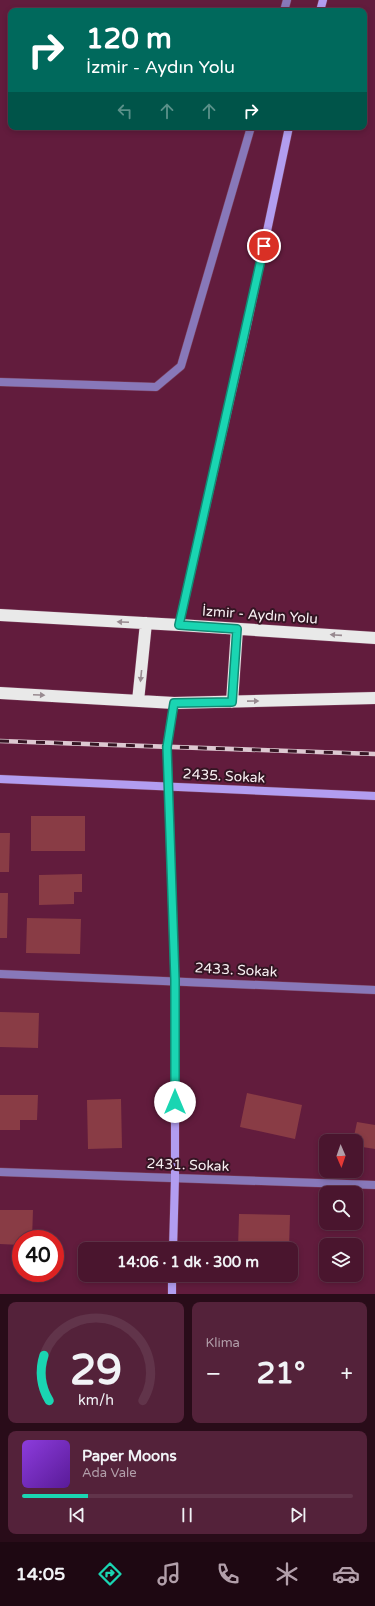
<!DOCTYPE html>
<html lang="tr">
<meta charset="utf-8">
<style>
body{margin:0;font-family:"Varela Round",sans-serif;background:#54223a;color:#f1f3f6;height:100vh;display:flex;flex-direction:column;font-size:15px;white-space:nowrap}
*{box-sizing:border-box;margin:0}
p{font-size:13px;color:#b29faa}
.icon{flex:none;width:22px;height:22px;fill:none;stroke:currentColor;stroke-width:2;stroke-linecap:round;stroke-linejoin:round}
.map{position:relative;height:1294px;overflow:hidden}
.panel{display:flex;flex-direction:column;gap:8px;padding:8px;background:#290c19;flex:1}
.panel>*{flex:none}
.top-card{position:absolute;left:8px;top:8px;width:359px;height:122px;border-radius:8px;box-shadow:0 2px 6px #0003,0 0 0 1px #61344a;background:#00695c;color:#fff;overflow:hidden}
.needle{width:26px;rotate:178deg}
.controls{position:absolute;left:319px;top:1134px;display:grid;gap:8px}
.controls a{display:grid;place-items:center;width:44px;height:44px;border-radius:8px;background:#4a152e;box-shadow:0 2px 6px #0003,0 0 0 1px #61344a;font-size:20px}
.speed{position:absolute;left:12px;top:1230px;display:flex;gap:8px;font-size:20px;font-weight:700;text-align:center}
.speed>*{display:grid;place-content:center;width:52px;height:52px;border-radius:50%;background:#4a152e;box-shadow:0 2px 6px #0003,0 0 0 1px #61344a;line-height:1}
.speed .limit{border:6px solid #d22;background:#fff;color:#111}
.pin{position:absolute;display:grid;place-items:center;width:34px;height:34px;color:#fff;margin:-17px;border:2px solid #fff;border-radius:50%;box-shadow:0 1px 4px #0007}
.me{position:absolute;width:44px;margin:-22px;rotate:0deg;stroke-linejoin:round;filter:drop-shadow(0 0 3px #0008)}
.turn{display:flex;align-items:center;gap:14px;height:84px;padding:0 12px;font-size:18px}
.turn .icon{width:52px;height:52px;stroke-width:2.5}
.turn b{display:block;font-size:28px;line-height:34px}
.lanes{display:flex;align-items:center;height:38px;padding:0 12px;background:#0003;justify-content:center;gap:20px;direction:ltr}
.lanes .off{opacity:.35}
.big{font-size:30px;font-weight:800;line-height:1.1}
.panel .tile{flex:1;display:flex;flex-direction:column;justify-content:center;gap:6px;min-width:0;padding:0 14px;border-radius:8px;background:#54223a}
.panel .dial{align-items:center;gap:0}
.dial svg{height:104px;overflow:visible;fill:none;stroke:#61344a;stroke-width:7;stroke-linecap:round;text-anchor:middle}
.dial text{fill:#f1f3f6;stroke:none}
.song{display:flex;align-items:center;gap:12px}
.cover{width:48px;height:48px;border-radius:6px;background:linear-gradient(135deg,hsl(270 70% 55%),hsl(270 70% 35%))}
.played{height:4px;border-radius:2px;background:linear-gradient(90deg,#1ad5b2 20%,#61344a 20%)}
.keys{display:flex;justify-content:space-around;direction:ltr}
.heat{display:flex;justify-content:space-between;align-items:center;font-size:22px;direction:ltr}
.panel .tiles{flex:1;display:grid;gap:8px;grid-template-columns:1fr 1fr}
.tile:last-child{grid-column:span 2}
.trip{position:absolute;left:78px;top:1242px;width:220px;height:40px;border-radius:8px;background:#4a152e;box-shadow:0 2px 6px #0003,0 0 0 1px #61344a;font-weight:800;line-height:40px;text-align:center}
.tab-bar{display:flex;height:64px;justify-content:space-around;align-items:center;background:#1e0812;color:#b29faa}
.tab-bar .icon{width:28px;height:28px}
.tab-bar .on{color:#1ad5b2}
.tab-bar b{font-size:18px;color:#f1f3f6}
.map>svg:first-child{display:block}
</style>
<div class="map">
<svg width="375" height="1294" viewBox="0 0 375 1294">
<rect width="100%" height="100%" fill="#621c3d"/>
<!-- building -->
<path fill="#893c45" d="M 31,816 L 85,816 L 85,851 L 31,851 Z
M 0,833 L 10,833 L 9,872 L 0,872 Z
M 82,874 L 82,892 L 74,892 L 74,904 L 39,905 L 39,875 Z
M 0,893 L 8,893 L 7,938 L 0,938 Z
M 27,918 L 81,919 L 80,954 L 26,953 Z
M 0,1012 L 39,1013 L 38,1048 L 0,1047 Z
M 247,1093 L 302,1105 L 295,1139 L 240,1127 Z
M 0,1095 L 38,1095 L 37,1120 L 20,1120 L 20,1130 L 0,1130 Z
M 121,1099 L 122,1148 L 88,1149 L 87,1100 Z
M 357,1122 L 375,1125 L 375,1149 L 356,1146 L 356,1141 L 353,1141 Z
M 0,1210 L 33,1210 L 32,1239 L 21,1239 L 21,1245 L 0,1244 Z
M 239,1214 L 290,1215 L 289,1249 L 238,1249 Z"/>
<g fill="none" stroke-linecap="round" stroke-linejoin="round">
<defs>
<path id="street" d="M 284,11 L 287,0
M 0,382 L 156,387 L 181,366 L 251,127
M 0,974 L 375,990
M 0,1172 L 375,1185"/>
<path id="secondary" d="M 320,11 L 323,0
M 179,625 L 248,321 L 289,127
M 0,779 L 375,796
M 173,1249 L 175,1178 L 175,981 L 167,747 L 174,703
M 172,1294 L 172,1275"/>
<path id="highway" d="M 0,615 L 179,625 L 375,638
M 0,693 L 174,703 L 375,698
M 138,701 L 146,623
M 232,702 L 237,629"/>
</defs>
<!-- street casing -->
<use href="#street" stroke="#7a3e5a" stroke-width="9"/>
<!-- secondary casing -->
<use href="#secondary" stroke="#7a3e5a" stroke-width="9"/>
<!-- highway casing -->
<use href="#highway" stroke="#7a3e5a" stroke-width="13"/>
<!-- street -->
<use href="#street" stroke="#8878b9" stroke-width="8"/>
<!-- secondary -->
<use href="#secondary" stroke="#b29df0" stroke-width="8"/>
<!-- highway -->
<use href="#highway" stroke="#e9e9e9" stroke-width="12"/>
<defs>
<path id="rail" d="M 0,741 L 375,754"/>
</defs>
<!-- rail casing -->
<use href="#rail" stroke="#ddc8d1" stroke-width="4.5"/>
<!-- rail -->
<use href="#rail" stroke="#341523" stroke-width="3" stroke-dasharray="9" stroke-linecap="butt"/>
</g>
<!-- one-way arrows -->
<defs><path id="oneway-solid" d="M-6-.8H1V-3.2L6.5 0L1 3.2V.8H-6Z"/></defs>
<g fill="#988a90">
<use href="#oneway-solid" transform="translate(123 622) rotate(-177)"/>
<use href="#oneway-solid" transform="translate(336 635) rotate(-176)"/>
<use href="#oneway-solid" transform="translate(141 676) rotate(96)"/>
<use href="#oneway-solid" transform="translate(39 695) rotate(3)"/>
<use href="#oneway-solid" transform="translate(253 701) rotate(-1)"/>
</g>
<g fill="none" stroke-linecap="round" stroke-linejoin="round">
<defs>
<path id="route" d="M 175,1102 L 175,980 L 167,747 L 174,703 L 232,702 L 237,629 L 179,625 L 264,246"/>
</defs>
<!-- route casing -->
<use href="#route" stroke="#118a74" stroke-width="10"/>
<!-- route -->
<use href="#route" stroke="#1ad5b2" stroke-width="7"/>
</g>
<g text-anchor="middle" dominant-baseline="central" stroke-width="4" stroke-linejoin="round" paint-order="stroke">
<!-- street labels -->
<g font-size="14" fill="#f9f0f3" stroke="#341523">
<text transform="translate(260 615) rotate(4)">İzmir - Aydın Yolu</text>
<text transform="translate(224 776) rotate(3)">2435. Sokak</text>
<text transform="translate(236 970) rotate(3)">2433. Sokak</text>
<text transform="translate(188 1165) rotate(2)">2431. Sokak</text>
</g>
</g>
</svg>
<div class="controls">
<a><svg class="needle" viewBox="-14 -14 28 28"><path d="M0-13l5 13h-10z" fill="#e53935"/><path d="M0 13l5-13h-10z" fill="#b29faa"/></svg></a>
<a><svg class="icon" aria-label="search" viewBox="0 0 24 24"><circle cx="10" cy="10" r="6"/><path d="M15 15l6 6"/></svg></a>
<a><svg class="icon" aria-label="layers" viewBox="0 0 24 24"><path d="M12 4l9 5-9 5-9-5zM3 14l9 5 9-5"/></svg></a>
</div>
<div class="speed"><div class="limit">40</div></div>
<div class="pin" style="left:264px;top:246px;background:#d93025"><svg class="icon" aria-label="arrive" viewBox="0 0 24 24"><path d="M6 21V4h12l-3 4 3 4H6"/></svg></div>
<svg class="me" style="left:175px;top:1102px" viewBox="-20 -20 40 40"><circle r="19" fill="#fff"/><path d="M0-13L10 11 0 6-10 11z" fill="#1ad5b2"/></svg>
<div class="trip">14:06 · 1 dk · 300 m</div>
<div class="top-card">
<div class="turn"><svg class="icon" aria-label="right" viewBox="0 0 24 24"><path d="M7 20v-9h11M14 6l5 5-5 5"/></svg><div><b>120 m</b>İzmir - Aydın Yolu</div></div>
<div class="lanes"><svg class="icon off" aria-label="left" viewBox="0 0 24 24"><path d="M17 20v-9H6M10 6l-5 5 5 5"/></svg><svg class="icon off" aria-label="ahead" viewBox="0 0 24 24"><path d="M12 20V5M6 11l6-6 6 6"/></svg><svg class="icon off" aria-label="ahead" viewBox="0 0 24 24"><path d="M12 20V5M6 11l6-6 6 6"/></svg><svg class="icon" aria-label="right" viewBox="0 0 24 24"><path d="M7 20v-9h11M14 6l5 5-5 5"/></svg></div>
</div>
</div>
<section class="panel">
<div class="tiles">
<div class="tile dial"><svg viewBox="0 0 100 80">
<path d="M14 69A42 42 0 1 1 86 69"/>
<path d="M14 69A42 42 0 0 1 10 34" stroke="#1ad5b2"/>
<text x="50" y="56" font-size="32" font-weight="700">29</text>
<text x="50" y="72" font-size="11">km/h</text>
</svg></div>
<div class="tile"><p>Klima</p>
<div class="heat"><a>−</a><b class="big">21°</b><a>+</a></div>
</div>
<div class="tile">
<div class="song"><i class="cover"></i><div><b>Paper Moons</b><p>Ada Vale</p></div></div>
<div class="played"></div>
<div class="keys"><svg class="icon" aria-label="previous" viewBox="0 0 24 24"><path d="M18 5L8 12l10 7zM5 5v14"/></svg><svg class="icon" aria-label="pause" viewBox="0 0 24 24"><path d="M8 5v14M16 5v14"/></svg><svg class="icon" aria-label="next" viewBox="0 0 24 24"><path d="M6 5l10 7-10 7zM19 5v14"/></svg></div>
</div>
</div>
</section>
<nav class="tab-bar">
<b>14:05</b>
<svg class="icon on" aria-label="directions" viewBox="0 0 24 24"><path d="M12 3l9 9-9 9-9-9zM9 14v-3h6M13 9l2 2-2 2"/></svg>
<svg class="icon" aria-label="music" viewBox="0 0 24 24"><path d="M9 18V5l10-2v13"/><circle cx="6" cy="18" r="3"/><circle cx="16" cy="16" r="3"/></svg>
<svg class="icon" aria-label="phone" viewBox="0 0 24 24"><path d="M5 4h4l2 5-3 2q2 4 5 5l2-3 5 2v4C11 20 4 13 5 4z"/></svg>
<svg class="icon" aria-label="climate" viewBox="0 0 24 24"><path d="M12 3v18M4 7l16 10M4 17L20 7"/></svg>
<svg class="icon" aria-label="car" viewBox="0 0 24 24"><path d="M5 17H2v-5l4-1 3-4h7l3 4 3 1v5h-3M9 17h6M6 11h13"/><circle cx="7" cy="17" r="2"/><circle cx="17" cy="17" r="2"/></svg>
</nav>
